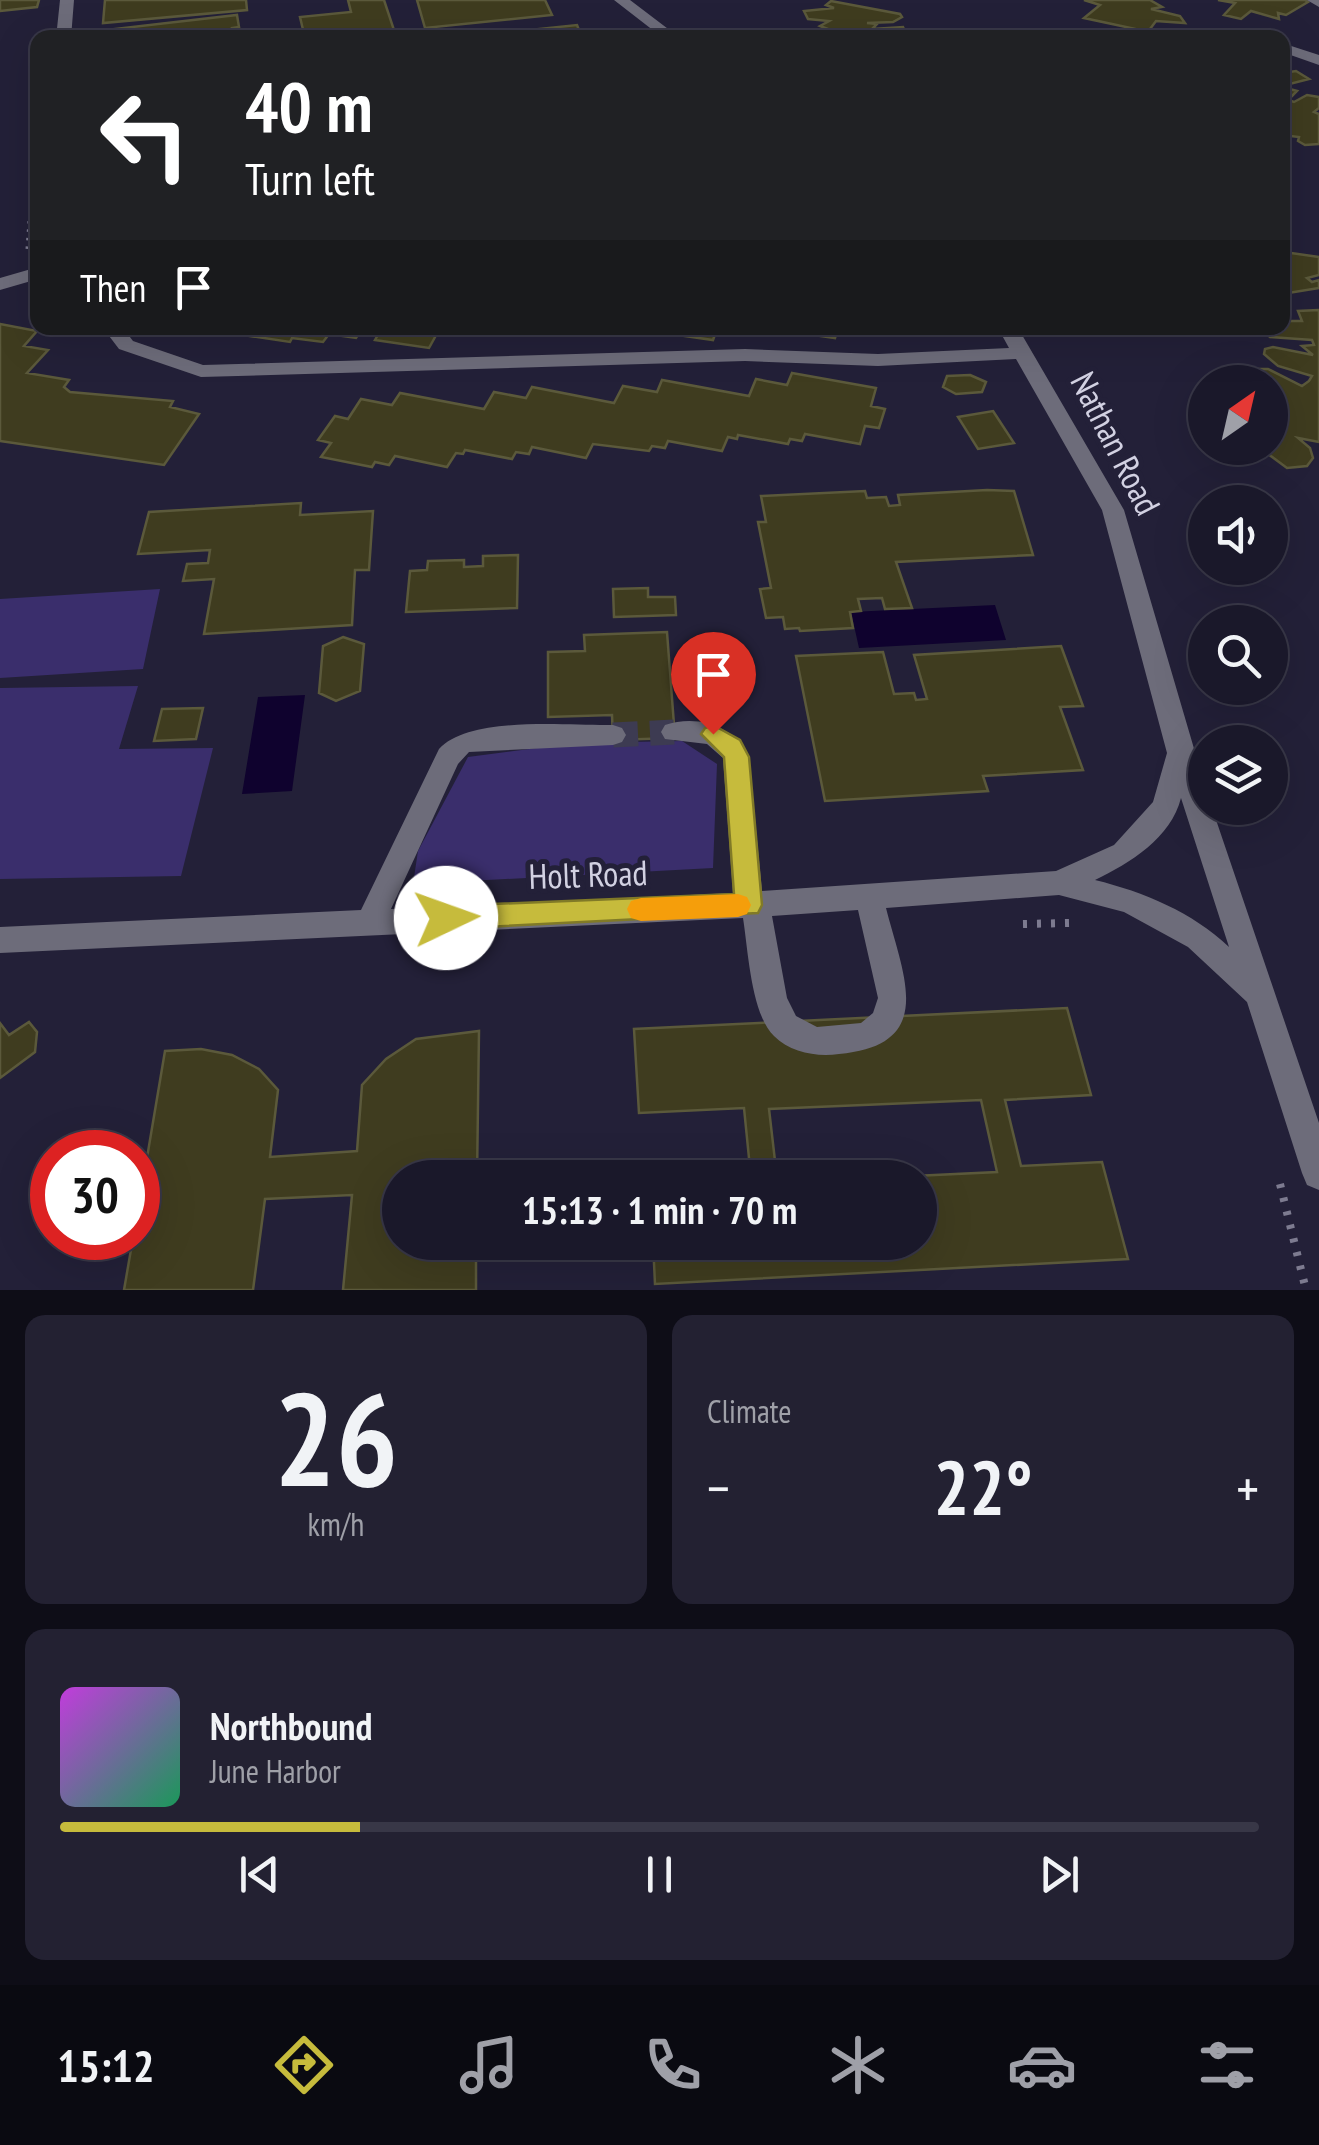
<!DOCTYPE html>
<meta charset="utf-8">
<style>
body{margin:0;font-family:"PT Sans Narrow",sans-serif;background:#232132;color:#f1f3f6;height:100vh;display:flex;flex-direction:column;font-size:38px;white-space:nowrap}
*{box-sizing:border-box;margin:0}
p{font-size:32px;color:#9fa0a8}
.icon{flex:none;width:55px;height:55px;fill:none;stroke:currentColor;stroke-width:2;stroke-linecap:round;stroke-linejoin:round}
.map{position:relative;height:1290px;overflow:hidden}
.side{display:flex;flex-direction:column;gap:25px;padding:25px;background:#0e0d17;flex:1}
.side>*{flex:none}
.hud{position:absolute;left:30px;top:30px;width:1260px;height:305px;border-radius:20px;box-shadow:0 10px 40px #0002,0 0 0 2px #383747;background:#202124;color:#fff;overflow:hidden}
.needle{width:65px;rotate:34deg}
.tools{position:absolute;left:1188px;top:365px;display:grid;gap:20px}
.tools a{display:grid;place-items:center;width:100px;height:100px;border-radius:50%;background:#1a182a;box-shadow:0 10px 40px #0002,0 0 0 2px #383747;font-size:50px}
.speed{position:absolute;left:30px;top:1130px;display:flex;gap:20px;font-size:50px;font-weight:700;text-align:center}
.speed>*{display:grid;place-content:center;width:130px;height:130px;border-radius:50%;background:#1a182a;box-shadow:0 10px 40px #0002,0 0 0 2px #383747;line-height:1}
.speed .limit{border:15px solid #d22;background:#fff;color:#111}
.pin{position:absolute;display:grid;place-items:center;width:85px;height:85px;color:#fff;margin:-102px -42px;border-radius:50% 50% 50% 0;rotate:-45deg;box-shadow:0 0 10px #0007}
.pin .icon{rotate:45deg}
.me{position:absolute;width:110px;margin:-55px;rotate:87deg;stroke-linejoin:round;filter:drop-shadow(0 0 8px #0008)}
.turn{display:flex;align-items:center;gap:35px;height:210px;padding:0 50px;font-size:45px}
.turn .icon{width:130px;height:130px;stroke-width:2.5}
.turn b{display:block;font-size:70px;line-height:85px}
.then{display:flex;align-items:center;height:95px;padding:0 50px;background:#0003;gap:20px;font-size:38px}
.big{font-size:75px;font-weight:600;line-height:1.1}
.side .card{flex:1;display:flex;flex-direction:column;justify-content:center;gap:15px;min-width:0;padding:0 35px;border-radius:20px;background:#232132}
.side .dial{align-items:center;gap:0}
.dial b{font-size:130px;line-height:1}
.song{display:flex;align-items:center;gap:30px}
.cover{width:120px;height:120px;border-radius:15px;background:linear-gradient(135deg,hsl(290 70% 55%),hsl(150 70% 35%))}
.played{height:10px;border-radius:5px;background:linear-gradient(90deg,#c6bb3c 25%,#383747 25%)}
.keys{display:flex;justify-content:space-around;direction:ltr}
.heat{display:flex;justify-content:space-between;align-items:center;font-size:55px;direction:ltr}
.side .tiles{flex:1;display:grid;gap:25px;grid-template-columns:1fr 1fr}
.card:last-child{grid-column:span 2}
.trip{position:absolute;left:382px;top:1160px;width:555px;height:100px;border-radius:50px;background:#1a182a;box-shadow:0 10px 40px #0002,0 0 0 2px #383747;font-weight:600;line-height:100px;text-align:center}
.dock{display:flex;height:160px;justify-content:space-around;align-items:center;background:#0a0a11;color:#9fa0a8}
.dock .icon{width:70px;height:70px}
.dock .selected{color:#c6bb3c}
.dock b{font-size:45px;color:#f1f3f6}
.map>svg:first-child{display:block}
</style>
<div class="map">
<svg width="1319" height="1290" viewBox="0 0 1319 1290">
<rect width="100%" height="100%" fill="#232038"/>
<!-- green -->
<path fill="#3a2e6c" d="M 160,589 L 143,669 L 0,678 L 0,599 Z
M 138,686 L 119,749 L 213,748 L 181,876 L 0,879 L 0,688 Z
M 682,741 L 717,764 L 713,868 L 413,884 L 418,851 L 468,757 L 576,743 Z"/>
<!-- water -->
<path fill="#0f022e" d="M 995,605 L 1006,640 L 859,648 L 851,612 Z
M 305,695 L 292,791 L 242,794 L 258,697 Z"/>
<!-- building -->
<path fill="#3f3c1f" stroke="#5b593b" stroke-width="2.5" d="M 0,0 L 39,0 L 37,7 L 0,11 Z
M 105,0 L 246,0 L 247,10 L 103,23 Z
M 348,0 L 384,0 L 395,33 L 305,38 L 300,17 L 351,12 Z
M 417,0 L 545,0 L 552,15 L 425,28 Z
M 1150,0 L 1162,7 L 1151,9 L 1180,16 L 1185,23 L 1156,21 L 1150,29 L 1140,30 L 1084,18 L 1100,5 L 1084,0 Z
M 1218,0 L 1305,0 L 1308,2 L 1286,15 L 1278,13 L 1279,19 L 1251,11 L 1241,19 L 1224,15 L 1235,3 Z
M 831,1 L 900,14 L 902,17 L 893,22 L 867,23 L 877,24 L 872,29 L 903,27 L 906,34 L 894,38 L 813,38 L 833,31 L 820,26 L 829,21 L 808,19 L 804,11 L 834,8 L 826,5 Z
M 237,15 L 239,27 L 232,28 L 233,35 L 97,38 L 97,31 Z
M 577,25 L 582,38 L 454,38 Z
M 1296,71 L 1309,79 L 1282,86 L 1282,73 Z
M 1282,87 L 1297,91 L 1288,100 L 1294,102 L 1307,95 L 1319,97 L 1319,108 L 1314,112 L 1319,114 L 1319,144 L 1305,145 L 1298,141 L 1299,137 L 1282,135 Z
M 1291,253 L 1319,257 L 1319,275 L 1307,278 L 1312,282 L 1319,280 L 1319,288 L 1282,294 L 1282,257 Z
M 1319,310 L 1319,442 L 1298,438 L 1310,448 L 1313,458 L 1307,466 L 1287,468 L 1260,448 L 1270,448 L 1270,399 L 1277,403 L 1281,400 L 1270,393 L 1270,382 L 1252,382 L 1248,378 L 1258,369 L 1268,369 L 1302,386 L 1309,381 L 1312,376 L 1278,366 L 1264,354 L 1265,349 L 1273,347 L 1313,355 L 1302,346 L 1314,345 L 1312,340 L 1270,337 L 1260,328 L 1282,328 L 1282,321 L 1302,321 L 1298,311 Z
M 0,324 L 37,331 L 24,346 L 48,350 L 27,373 L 69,380 L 64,387 L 70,392 L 173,401 L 170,407 L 199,414 L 164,465 L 0,441 Z
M 240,328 L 440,328 L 429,348 L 375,340 L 379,333 L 361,330 L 356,338 L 329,334 L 323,342 L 292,338 L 290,342 L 250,336 L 254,330 Z
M 548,328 L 624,328 L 621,335 Z
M 674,328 L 731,328 L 730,331 L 717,329 L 713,340 L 671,334 Z
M 766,328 L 838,328 L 835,338 Z
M 792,373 L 876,388 L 871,406 L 885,409 L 879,428 L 865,426 L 860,444 L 805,434 L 802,441 L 790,439 L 788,444 L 738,435 L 737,439 L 728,437 L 722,451 L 668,441 L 665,448 L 652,446 L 649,451 L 593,444 L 586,458 L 532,447 L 529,454 L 516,452 L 512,459 L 465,450 L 463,454 L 456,453 L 447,467 L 395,456 L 389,465 L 375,462 L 372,467 L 321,457 L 331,443 L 318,440 L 335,416 L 348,419 L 361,399 L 392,405 L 400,393 L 484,409 L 494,392 L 526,398 L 532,387 L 614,403 L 623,386 L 657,392 L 662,380 L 749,396 L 756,379 L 787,385 Z
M 970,375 L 986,382 L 982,392 L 956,394 L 943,387 L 947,376 Z
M 993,411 L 1014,443 L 978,449 L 958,417 Z
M 987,490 L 1014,491 L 1033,555 L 896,562 L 912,608 L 885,609 L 882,598 L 858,599 L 861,611 L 850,612 L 853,628 L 800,631 L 799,628 L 785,629 L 783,617 L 766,618 L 760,589 L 771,588 L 758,522 L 766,522 L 761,496 L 865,491 L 867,498 L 886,497 L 889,506 L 900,505 L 898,495 Z
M 301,503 L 300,515 L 373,511 L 369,570 L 355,570 L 352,625 L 204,634 L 214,579 L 183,581 L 187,564 L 208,563 L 210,550 L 138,554 L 149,512 Z
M 518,555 L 517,608 L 406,612 L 410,571 L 427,570 L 428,561 L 464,560 L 464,567 L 483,566 L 483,556 Z
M 648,588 L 648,597 L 675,597 L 676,615 L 614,617 L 613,589 Z
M 667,632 L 675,738 L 613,740 L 612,715 L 548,717 L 548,652 L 585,651 L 584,635 Z
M 343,637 L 364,644 L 360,691 L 336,701 L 319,693 L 323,646 Z
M 1061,646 L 1083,706 L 1060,707 L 1083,770 L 983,776 L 988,791 L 825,801 L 796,656 L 883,652 L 894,694 L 914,693 L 916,700 L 927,699 L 914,655 Z
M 203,708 L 196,739 L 154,741 L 162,709 Z
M 1067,1008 L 1091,1095 L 1005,1100 L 1021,1166 L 1102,1162 L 1128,1259 L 655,1284 L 653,1242 L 920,1242 L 920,1178 L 872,1178 L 997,1172 L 981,1100 L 769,1109 L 777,1178 L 751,1178 L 744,1108 L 639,1113 L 634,1029 Z
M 29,1022 L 37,1032 L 35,1052 L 0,1078 L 0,1023 L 9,1035 Z
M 479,1031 L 477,1178 L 400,1178 L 400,1242 L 476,1242 L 476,1290 L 343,1290 L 352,1195 L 265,1199 L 253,1290 L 124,1290 L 133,1238 L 138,1238 L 138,1211 L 165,1051 L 201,1049 L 232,1055 L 259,1069 L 278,1090 L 270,1157 L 357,1151 L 362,1085 L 386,1059 L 416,1039 Z"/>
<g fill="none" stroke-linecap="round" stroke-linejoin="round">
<!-- minor-tunnel -->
<path stroke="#3d3b52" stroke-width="25" stroke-dasharray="25 12" stroke-linecap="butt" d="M 613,735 L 674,732"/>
<!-- path-far2 -->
<path stroke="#7d7b90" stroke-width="4" stroke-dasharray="1 5" stroke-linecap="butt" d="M 30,224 L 37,126"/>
<!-- path-far1 -->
<path stroke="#7d7b90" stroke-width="5" stroke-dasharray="2.5 6" stroke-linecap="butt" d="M 28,249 L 30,221"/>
<!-- path -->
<path stroke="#7d7b90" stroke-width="8" stroke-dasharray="4 10" stroke-linecap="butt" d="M 1023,924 L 1070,923
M 1280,1184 L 1306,1290"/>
<!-- minor -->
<path fill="#6d6c7a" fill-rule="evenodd" d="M 60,0 L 74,0 L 71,38 L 56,38 Z
M 614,0 L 630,0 L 680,38 L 663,38 Z
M 1307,0 L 1319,0 L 1319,7 Z
M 1282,43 L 1319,55 L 1319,65 L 1282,52 Z
M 38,267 L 38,279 L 0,290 L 0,278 Z
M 103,328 L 123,328 L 133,341 L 203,365 L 745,349 L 878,354 L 1009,348 L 998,328 L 1018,328 L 1124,510 L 1205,786 L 1205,808 L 1212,808 L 1319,1123 L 1319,1190 L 1307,1185 L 1302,1173 L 1247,1002 L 1188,947 L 1124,912 L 1059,895 L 886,908 C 903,975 938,1045 839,1054 C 817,1057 791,1053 774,1036 C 751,1014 748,949 743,918 L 0,953 L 0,927 L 361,910 L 439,749 C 470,715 567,726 613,725 L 622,728 L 626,735 L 622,742 L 613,745 L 469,752 L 458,764 L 391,909 L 733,893 L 723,758 L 707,744 L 665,739 L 661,732 L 665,725 C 698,714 734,726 749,757 L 762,891 L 1056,871 L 1114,845 L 1153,802 L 1167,753 L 1102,510 L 1016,359 L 878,366 L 745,361 L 201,377 L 119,349 ZM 1181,798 L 1229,947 C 1192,912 1144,892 1095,880 C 1130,863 1171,838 1181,798 ZM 858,910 L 878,998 L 873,1013 L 861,1023 L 817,1027 L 796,1016 L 787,998 L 772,916 Z"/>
</g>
<!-- route -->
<path fill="#c6bb3c" stroke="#817a27" stroke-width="2.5" d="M 713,725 L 740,740 L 749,757 L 762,905 L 758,913 L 446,929 L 437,926 L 433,918 L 437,909 L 446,906 L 734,894 L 724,757 L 701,734 L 705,728 Z"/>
<!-- slow -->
<path fill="#f59e0b" d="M 738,894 L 747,897 L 751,905 L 747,914 L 738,917 L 641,921 L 631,918 L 627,909 L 631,901 L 641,898 Z"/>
<g text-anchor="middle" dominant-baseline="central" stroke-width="10" stroke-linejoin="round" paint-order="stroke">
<!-- street labels -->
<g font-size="35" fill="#d2d1e2" stroke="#232038">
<text transform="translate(1116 443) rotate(63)">Nathan Road</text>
<text transform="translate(588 874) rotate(-2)">Holt Road</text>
</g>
</g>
</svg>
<div class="tools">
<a><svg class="needle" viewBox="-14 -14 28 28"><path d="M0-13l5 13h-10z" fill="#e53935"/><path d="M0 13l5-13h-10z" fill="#9fa0a8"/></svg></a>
<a><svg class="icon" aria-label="sound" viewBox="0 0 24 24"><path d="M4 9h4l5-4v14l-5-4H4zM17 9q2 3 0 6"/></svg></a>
<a><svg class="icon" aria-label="search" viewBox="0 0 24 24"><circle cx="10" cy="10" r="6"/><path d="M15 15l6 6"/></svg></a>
<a><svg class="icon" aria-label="layers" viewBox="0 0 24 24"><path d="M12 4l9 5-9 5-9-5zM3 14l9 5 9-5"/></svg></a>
</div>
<div class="speed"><div class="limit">30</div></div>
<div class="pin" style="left:713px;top:734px;background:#d93025"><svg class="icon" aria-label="arrive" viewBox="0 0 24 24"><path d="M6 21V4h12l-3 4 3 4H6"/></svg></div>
<svg class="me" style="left:446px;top:918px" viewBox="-20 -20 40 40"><circle r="19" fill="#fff"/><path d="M0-13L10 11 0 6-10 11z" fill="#c6bb3c"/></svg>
<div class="trip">15:13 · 1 min · 70 m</div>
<div class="hud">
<div class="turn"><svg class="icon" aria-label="left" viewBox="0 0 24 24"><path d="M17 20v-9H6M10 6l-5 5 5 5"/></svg><div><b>40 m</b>Turn left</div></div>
<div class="then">Then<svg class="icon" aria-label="arrive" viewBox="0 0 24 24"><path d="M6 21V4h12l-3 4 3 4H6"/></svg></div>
</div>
</div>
<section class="side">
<div class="tiles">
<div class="card dial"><b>26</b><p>km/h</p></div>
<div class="card"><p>Climate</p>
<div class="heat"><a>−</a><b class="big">22°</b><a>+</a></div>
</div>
<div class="card">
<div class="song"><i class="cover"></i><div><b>Northbound</b><p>June Harbor</p></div></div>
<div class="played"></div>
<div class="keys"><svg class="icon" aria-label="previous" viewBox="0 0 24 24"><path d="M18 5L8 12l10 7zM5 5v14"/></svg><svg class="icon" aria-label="pause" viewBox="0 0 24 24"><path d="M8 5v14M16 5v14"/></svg><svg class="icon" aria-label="next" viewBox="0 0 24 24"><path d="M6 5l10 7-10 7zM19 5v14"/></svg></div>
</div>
</div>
</section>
<nav class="dock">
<b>15:12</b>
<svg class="icon selected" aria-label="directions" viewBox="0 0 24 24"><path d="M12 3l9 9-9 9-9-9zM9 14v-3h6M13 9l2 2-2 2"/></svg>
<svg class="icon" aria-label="music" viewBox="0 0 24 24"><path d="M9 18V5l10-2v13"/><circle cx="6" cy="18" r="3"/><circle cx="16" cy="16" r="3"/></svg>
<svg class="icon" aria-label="phone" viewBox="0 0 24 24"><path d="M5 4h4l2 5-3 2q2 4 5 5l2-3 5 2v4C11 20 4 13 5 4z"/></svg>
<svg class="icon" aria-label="climate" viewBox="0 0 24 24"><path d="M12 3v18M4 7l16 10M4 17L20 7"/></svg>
<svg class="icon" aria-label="car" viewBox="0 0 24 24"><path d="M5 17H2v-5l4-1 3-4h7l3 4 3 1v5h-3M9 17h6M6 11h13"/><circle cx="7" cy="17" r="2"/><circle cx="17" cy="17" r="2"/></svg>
<svg class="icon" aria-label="filters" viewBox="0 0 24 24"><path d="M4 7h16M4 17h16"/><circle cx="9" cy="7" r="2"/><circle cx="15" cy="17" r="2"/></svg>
</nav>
